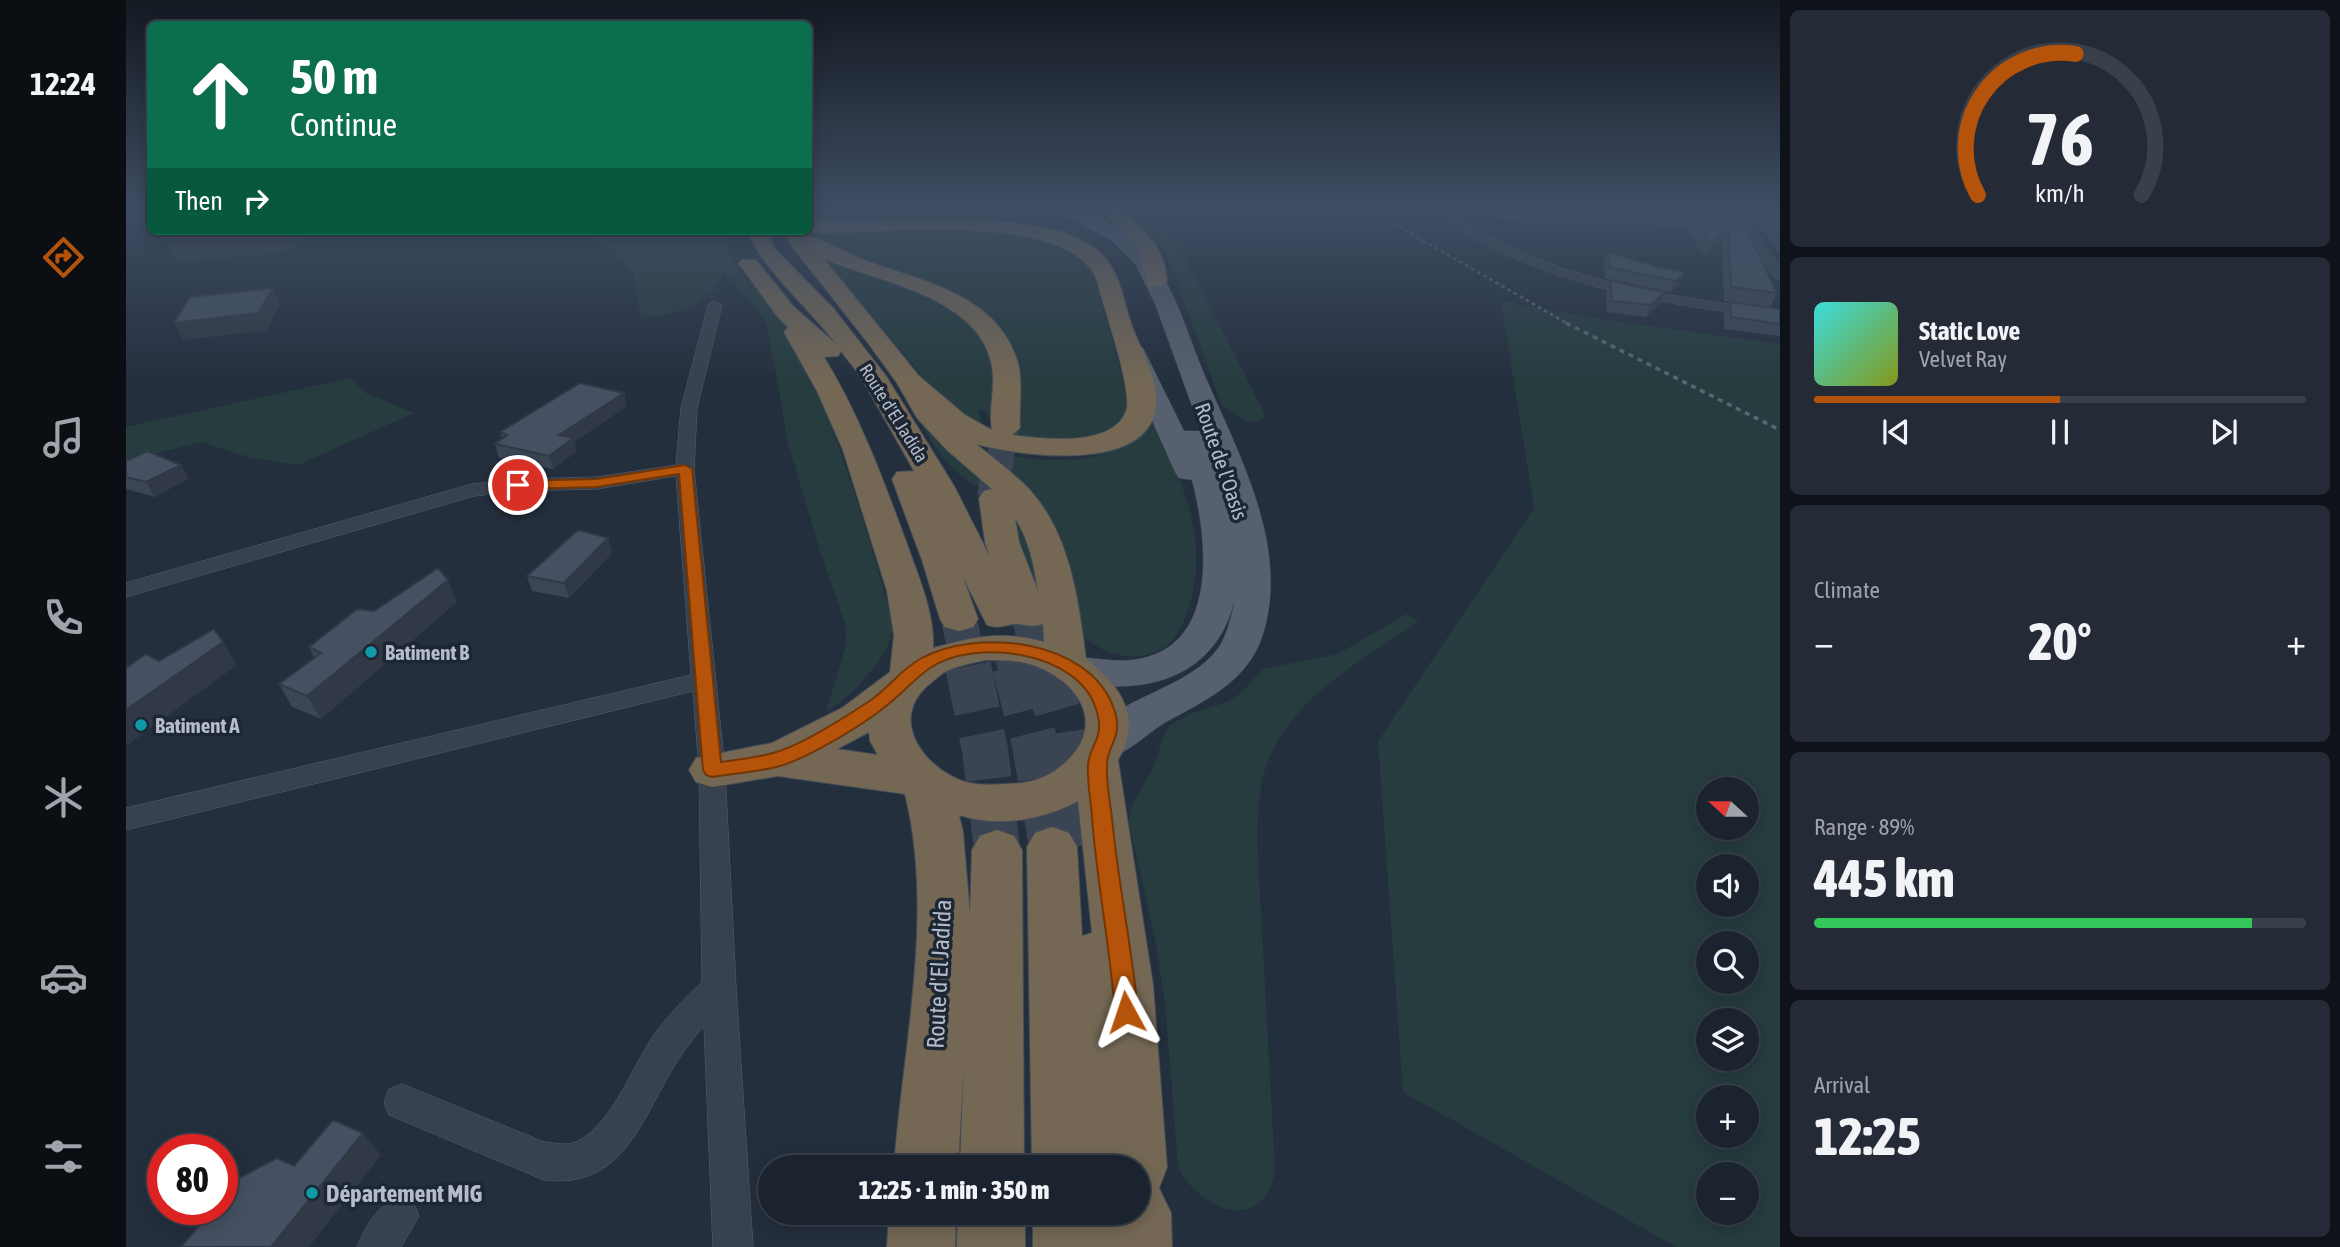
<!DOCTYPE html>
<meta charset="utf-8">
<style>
body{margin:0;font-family:"Asap Condensed",sans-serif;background:#242b36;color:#f1f3f6;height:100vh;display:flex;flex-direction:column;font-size:26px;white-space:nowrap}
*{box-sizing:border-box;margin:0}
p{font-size:23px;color:#a0a4aa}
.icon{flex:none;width:38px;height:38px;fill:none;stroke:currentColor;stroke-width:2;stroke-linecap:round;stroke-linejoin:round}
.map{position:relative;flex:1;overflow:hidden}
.drawer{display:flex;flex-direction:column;gap:10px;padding:10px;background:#0f1319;width:560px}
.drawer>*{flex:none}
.guide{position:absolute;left:21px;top:21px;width:665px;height:214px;border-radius:10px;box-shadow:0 4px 18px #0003,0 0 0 2px #39404a;background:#0b6e4f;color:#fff;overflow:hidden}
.needle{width:46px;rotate:291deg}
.buttons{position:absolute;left:1570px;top:777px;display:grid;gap:14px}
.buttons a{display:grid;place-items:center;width:63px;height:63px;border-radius:50%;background:#1b232e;box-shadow:0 4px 18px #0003,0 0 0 2px #39404a;font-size:35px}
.speed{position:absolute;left:21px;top:1134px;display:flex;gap:14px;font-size:35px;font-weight:700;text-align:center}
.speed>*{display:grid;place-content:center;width:91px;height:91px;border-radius:50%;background:#1b232e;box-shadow:0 4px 18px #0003,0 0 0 2px #39404a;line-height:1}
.speed .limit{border:10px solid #d22;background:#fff;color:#111}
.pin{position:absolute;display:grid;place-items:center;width:60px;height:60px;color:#fff;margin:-30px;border:4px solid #fff;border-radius:50%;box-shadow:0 2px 7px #0007}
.me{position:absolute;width:77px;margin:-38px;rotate:355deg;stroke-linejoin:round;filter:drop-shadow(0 0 5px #0008)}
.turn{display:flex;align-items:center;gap:24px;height:147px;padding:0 28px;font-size:32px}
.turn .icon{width:91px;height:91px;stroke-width:2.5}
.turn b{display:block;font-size:49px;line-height:60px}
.then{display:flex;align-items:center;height:66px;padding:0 28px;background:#0003;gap:14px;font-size:26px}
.big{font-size:52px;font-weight:800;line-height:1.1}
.drawer .card{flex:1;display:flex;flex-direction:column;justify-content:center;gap:10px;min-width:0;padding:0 24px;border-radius:10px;background:#242b36}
.drawer .dial{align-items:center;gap:0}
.dial svg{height:182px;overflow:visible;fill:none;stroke:#39404a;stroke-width:7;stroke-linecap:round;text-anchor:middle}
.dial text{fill:#f1f3f6;stroke:none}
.song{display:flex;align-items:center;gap:21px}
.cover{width:84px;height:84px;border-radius:10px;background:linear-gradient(135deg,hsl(180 70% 55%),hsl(70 70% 35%))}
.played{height:7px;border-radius:4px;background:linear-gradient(90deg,#b45309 50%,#39404a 50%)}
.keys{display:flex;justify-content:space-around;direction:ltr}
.heat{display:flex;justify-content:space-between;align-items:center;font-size:38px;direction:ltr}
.charge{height:10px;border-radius:5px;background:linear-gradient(90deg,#34c759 89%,#39404a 0)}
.trip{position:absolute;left:632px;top:1155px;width:392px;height:70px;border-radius:35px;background:#1b232e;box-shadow:0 4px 18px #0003,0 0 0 2px #39404a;font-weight:800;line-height:70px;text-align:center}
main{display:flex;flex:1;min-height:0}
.dock{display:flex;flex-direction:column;width:126px;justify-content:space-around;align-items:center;background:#0b0e12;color:#a0a4aa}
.dock .icon{width:49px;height:49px}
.dock .selected{color:#b45309}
.dock b{font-size:32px;color:#f1f3f6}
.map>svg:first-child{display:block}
</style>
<main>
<nav class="dock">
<b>12:24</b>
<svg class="icon selected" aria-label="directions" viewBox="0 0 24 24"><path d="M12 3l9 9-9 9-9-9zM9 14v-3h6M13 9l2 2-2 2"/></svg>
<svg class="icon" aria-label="music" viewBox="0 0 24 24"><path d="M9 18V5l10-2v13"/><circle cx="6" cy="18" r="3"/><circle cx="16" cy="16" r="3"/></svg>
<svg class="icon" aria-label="phone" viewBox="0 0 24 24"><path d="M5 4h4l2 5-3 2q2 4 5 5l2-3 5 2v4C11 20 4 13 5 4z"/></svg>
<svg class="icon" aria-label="climate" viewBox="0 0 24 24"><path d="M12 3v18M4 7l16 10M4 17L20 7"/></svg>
<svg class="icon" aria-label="car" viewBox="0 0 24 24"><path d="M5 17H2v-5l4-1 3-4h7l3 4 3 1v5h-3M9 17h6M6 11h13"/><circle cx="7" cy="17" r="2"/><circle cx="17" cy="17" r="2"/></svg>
<svg class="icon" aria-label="filters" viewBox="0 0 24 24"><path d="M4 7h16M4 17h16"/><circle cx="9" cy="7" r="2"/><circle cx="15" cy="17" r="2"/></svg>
</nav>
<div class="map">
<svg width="1654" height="1247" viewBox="0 0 1654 1247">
<rect width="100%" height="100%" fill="#242f3e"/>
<!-- green -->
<path fill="#263c3f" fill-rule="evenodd" d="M 683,209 L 819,209 L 764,218 L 692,223 L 697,211 L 683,212 Z
M 1028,222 L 1040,225 L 1048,236 L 1139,414 L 1138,419 L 1129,422 L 1117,420 L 1095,404 L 1041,253 L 1030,237 L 1014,223 Z
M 805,228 L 880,231 L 941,247 L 965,267 L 1002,395 L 997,422 L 964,440 L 894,438 L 890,431 L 884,346 L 867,321 L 734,263 L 692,240 L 687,233 Z
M 459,231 L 578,231 L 582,238 L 595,232 C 606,278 645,293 664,332 C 710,424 739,523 767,623 C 769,652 725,697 700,712 L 720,645 L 720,626 L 694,551 L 662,443 L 641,325 L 631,309 L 597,270 C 593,305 544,315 515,319 L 507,272 L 494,257 Z
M 697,259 L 790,289 L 833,311 L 863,347 L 868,378 L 867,423 L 858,409 L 852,411 L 858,428 L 846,423 L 814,397 Z
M 1375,301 L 1480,320 L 1654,344 L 1654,1247 L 1550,1247 L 1277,1092 L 1252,741 L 1408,508 ZM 1582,789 L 1620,789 L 1620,828 L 1582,828 ZM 1620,866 L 1620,905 L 1582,905 L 1582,866 ZM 1620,943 L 1620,982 L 1582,982 L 1582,943 ZM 1582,1020 L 1620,1020 L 1620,1059 L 1582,1059 ZM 1582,1097 L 1620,1097 L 1620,1136 L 1582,1136 ZM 1620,1174 L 1620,1213 L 1582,1213 L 1582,1174 Z
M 224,378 L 240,393 L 288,413 L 172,465 L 125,458 L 75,442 L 0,461 L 0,427 Z
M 794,416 L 863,478 L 902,527 L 919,618 L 871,496 C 825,476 816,458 790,417 Z
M 1025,419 L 1030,421 C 1056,487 1086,541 1061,613 C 1053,633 1046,648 1023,654 C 997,661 973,652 954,633 C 950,606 948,575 939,549 C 923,505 889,474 853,447 C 906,464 990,473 1025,419 Z
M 1280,614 L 1293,621 C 1236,661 1161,699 1139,770 C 1132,792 1132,816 1131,840 L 1149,1170 C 1138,1235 1075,1212 1052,1167 L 1039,1001 L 1029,939 L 1003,822 L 1006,805 L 1026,771 L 1038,735 L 1044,725 L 1064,714 L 1101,702 L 1115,693 L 1137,669 L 1212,654 Z"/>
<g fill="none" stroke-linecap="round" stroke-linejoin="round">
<!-- highway-tunnel-far2 -->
<path stroke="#3a4453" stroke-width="27" stroke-dasharray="27 14" stroke-linecap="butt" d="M 872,474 L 879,428"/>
<!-- highway-tunnel-far1 -->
<path stroke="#3a4453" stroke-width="36" stroke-dasharray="36 18" stroke-linecap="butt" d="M 869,498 L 873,472
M 903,616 L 918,668
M 833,619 L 843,668
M 883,640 L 890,668"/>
<!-- highway-tunnel -->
<path stroke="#3a4453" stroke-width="46" stroke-dasharray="46 23" stroke-linecap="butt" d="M 842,666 L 859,750 L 871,850
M 889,666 L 909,744 L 926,847
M 918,666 L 935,724 L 954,848"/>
<defs>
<path id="street" d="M 1322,209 L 1336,209 L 1332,213 C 1338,227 1357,234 1370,240 C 1459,286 1556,298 1654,311 L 1654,319 C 1553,306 1452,292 1361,245 C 1345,236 1327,230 1321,212 Z
M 1582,213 L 1654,216 L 1654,222 L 1621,220 L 1654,266 L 1654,279 L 1649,278 L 1609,220 L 1582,217 Z
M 589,301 L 596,305 L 571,408 L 568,469 L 599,770 L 610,988 L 627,1247 L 587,1247 L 578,1026 C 562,1044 549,1063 538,1084 C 509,1137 488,1188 418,1180 L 263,1115 L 258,1102 L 263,1089 L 276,1084 L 418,1142 C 429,1143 440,1146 450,1142 C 484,1127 506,1068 526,1038 C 540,1017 558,999 576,982 L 573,770 L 567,691 L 0,830 L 0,808 L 565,675 L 550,476 L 471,489 L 392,491 L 348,496 L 0,597 L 0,583 L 346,484 L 392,479 L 471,477 L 550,465 L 555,408 L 582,305 Z
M 273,1196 L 287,1202 L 293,1216 L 275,1247 L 231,1247 C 239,1226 252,1205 273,1196 Z"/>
<path id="primary" d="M 926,209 C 934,209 944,208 952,210 C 974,214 1000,230 1016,247 C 1047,281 1059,327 1076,369 C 1110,450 1166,546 1136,637 C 1121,682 1078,701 1040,722 C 1024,731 998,757 981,757 C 977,757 970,754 966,753 L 960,742 C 986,696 1061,692 1093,647 C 1101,635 1104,619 1108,606 L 1108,602 C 1087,686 1004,698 931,678 L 926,669 L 931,660 C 956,653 981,663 1006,660 C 1094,650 1082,541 1066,480 L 1053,478 L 1049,472 L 996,353 L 999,348 L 1008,346 L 1017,348 L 1058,431 L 1075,431 L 1030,306 L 1010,265 L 985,240 Z"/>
<path id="highway" d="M 975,209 L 995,209 C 1019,231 1039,247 1041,281 L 1038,286 L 1022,286 L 1012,248 Z
M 843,220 C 884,222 938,224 971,250 C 994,268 997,300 1006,326 C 1015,350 1033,380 1030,407 C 1021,474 894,456 850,444 C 866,457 882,469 897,483 C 944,528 952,598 960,659 C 995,686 1017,718 992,760 L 1027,985 L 1041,1167 L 1033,1188 L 1045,1213 L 1046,1247 L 907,1247 L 907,1213 L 1012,1213 L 1012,1167 L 906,1167 L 901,847 L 909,833 L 926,827 L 943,833 L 951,847 L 956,936 L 966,933 L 952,801 C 917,820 871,828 833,815 L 837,832 L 844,915 L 846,850 L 854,836 L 871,830 L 888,836 L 896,850 L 898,1167 L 834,1167 L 838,1062 L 832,1167 L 768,1167 C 777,1045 809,915 779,794 L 652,776 L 586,787 L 570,782 L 563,770 L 570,758 L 646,743 L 716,708 L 764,672 L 768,635 L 761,591 L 717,450 L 691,391 L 658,332 L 662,327 L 651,316 L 616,268 L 612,264 L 616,260 L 630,260 L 667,306 L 710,344 C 682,306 640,274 621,231 L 641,231 L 649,249 L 708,309 L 760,376 L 828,486 L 864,557 L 859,542 L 853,498 L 858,491 L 866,489 L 821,450 L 791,418 L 771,383 L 742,343 L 654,231 L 674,231 L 678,236 C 691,235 727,257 743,262 C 800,282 873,296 892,363 C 897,383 893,407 894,428 L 886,435 C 916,439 987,448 1000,411 C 1008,392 977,306 971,281 C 948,214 776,232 718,232 C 704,232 689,235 675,231 L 682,231 L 682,221 ZM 698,259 C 753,282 854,297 866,366 C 870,387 862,409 866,430 L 839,415 L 793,376 ZM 715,351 L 735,377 L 788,471 L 771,472 L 766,479 L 796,560 L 814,619 L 819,627 L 833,631 L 847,627 L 852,619 L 837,577 L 861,625 C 873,629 878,625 889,624 C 900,624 904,628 917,624 L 918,642 C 875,630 848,637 807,648 C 809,613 792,576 781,544 C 757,479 734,416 698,357 L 712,356 ZM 889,518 C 903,539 908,566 912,591 L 893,542 ZM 859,660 C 875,660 892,660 907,665 C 957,683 982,729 934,767 C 918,780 899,784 879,784 C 862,785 844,786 827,777 C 789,757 765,713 806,682 C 811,678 817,672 823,670 C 834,665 847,663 859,660 ZM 743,732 L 744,741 L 752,755 L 711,749 Z
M 763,1213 L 830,1213 L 829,1247 L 761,1247 Z
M 832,1213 L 899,1213 L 899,1247 L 831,1247 Z"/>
</defs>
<!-- street casing -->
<use href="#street" stroke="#565f6c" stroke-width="1"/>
<!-- primary casing -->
<use href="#primary" stroke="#414a57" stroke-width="1"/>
<!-- highway casing -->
<use href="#highway" stroke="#434c59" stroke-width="2"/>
<!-- street -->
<use href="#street" fill="#38414e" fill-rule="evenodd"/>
<!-- primary -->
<use href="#primary" fill="#56606e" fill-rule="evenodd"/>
<!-- highway -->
<use href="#highway" fill="#746855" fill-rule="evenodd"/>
<!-- rail-far1 -->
<path stroke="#5a6575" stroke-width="2.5" stroke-dasharray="3.5 3.5" stroke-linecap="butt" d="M 1242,209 L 1444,325"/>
<!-- rail -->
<path stroke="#5a6575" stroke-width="3.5" stroke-dasharray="5 5" stroke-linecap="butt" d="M 1440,323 L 1654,430"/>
</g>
<!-- wall -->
<path fill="#3b4654" d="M 1362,209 L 1602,209 L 1651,293 L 1644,307 L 1598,301 L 1596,241 L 1579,258 L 1563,232 L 1565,226 L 1376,221 Z
M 1622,209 L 1654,209 L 1654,254 L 1632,224 L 1638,213 L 1640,213 L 1623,212 Z
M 1482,252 L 1528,266 L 1559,272 L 1554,284 L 1545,292 L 1479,278 L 1478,263 Z
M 1484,280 L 1534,303 L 1520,317 L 1481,312 L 1480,291 Z
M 1604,302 L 1654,309 L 1654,336 L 1598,329 L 1598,314 Z
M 501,406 L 448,442 L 451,451 L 427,469 L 373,458 L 369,444 L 376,438 L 374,432 Z
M 0,461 L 63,478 L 29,497 L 0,489 Z
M 482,538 L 486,553 L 443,598 L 406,591 L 401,576 Z
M 331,602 L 195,719 L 166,707 L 153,684 L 188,658 L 183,647 L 248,611 Z"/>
<!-- shaded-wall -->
<path fill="#303945" d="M 1602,229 L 1596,241 L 1579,258 L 1585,245 Z
M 35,231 L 177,231 L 166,251 L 51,262 Z
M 1559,272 L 1554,284 L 1545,292 L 1550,281 Z
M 147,288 L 154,305 L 140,331 L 57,340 L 48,323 Z
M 1539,292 L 1534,303 L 1520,317 L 1525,305 Z
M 498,393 L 501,406 L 448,442 L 451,451 L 427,469 L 423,456 L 433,435 Z
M 55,465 L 63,478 L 29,497 L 20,482 Z
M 482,538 L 486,553 L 443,598 L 438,583 Z
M 322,580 L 331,602 L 195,719 L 181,696 Z
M 97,642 L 111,665 L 0,746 L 0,710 Z
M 237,1133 L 255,1155 L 183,1247 L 145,1247 Z"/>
<!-- building -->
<path fill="#455162" stroke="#303945" stroke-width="2" d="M 1411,209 L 1612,210 L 1651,293 L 1605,287 L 1602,229 L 1585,245 L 1568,219 L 1579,217 L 1578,214 Z
M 1638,213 L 1654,213 L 1654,235 Z
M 1482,252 L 1528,266 L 1559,272 L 1550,281 L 1483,267 Z
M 1484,280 L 1508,286 L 1539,292 L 1525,305 L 1486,301 Z
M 147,288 L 132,313 L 48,323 L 64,297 Z
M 1604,302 L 1654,309 L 1654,324 L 1605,317 Z
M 454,383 L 498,393 L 433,435 L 447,438 L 423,456 L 369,444 L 381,435 L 374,432 Z
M 21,451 L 55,465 L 20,482 L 0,477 L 0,461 Z
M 452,530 L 482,538 L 438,583 L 401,576 Z
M 312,568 L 322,580 L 181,696 L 153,684 L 195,653 L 183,647 L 231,609 L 248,611 Z
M 88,629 L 97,642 L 0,710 L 0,668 L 20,654 L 33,661 Z
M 207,1120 L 237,1133 L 145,1247 L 55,1247 L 87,1209 L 96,1209 L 96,1198 L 113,1178 L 151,1158 L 168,1166 Z"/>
<!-- sky -->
<linearGradient id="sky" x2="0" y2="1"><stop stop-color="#141a22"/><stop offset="0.54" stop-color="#3f4d63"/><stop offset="1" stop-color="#3f4d63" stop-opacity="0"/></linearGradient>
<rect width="1654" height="384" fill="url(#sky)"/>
<!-- route -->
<path fill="#b45309" stroke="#753606" stroke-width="2" d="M 559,465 L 566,469 L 595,762 C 612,759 630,758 647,753 C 674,746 721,716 745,700 C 762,688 776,669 794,659 C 851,627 964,639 988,709 C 998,738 981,744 981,765 C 980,782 984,801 986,818 C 992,883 1006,947 1012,1012 L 1009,1020 L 1000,1023 L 992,1020 L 989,1012 C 984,947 971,883 966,818 C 965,801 961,782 962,765 C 963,744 980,739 970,709 C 952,651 849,638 804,668 C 788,679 775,695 760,706 C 737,725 682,758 654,766 C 632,772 609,773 586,777 L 580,775 L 577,770 L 553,474 L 471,487 L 392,489 L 385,485 L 392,481 L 471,479 Z"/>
<!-- markers -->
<g fill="#0f9aa8" stroke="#1d2633" stroke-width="2.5">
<circle cx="245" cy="652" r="7"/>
<circle cx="15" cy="725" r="7"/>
<circle cx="186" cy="1193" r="7"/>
</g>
<g text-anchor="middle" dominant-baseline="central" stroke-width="7" stroke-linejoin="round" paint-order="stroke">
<!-- far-street labels -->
<g font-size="18" fill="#b4bcc9" stroke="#1d2633">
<text transform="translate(768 413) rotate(58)">Route d'El Jadida</text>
</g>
<!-- street labels -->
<g font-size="21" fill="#b4bcc9" stroke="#1d2633">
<text transform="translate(1096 461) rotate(71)">Route de l'Oasis</text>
</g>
<!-- poi labels -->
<g font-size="21" font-weight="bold" fill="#b4bcc9" stroke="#1d2633" text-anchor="start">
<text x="259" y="652">Batiment B</text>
<text x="29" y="725">Batiment A</text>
</g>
<!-- near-street labels -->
<g font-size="24" fill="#b4bcc9" stroke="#1d2633">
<text transform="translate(813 974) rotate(-87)">Route d'El Jadida</text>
</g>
<!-- near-poi labels -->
<g font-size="24" font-weight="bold" fill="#b4bcc9" stroke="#1d2633" text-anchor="start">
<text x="200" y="1193">Département MIG</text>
</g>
</g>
</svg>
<div class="buttons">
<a><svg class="needle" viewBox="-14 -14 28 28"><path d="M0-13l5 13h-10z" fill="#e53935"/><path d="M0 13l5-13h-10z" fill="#a0a4aa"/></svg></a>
<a><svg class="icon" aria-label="sound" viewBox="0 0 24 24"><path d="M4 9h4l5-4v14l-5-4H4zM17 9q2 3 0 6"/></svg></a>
<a><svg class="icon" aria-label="search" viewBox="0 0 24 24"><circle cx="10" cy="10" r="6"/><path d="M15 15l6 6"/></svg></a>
<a><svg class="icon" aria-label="layers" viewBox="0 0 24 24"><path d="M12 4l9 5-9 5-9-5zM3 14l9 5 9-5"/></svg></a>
<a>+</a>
<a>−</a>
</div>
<div class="speed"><div class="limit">80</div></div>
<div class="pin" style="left:392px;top:485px;background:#d93025"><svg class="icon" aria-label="arrive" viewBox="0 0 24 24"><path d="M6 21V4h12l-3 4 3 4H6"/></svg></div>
<svg class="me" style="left:1000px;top:1012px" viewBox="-20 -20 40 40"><path d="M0-17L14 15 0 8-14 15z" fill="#b45309" stroke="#fff" stroke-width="4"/></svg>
<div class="trip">12:25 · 1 min · 350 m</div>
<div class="guide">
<div class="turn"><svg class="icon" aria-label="ahead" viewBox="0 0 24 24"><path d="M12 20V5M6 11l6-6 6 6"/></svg><div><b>50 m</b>Continue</div></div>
<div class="then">Then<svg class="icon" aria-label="right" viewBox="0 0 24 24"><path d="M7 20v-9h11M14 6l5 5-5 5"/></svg></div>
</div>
</div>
<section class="drawer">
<div class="card dial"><svg viewBox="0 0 100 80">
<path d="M14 69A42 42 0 1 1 86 69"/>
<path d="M14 69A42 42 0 0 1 57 7" stroke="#b45309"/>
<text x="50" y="56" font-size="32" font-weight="700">76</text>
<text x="50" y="72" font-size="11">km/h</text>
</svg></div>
<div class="card">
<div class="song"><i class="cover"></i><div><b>Static Love</b><p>Velvet Ray</p></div></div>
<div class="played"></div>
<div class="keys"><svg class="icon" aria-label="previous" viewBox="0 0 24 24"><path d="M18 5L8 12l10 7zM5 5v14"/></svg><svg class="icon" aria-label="pause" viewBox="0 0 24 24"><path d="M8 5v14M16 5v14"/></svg><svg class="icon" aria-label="next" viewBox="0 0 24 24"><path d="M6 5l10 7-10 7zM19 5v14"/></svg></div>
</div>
<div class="card"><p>Climate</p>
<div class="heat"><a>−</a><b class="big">20°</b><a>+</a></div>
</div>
<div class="card"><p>Range · 89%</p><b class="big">445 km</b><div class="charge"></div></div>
<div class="card"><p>Arrival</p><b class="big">12:25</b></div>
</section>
</main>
